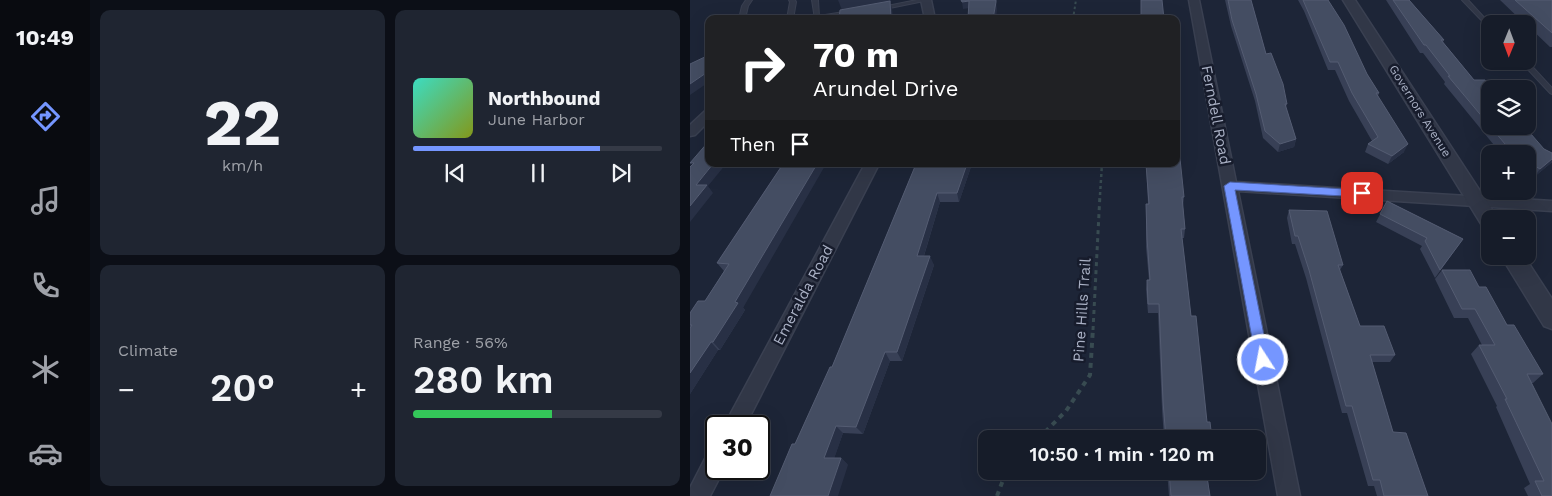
<!DOCTYPE html>
<meta charset="utf-8">
<style>
body{margin:0;font-family:"Work Sans",sans-serif;background:#1f2531;color:#f1f3f6;height:100vh;display:flex;flex-direction:column;font-size:19px;white-space:nowrap}
*{box-sizing:border-box;margin:0}
p{font-size:16px;color:#9ea1a8}
.icon{flex:none;width:28px;height:28px;fill:none;stroke:currentColor;stroke-width:2;stroke-linecap:round;stroke-linejoin:round}
.map{position:relative;flex:1;overflow:hidden}
.panel{display:flex;flex-direction:column;gap:10px;padding:10px;background:#0c0f17;width:600px}
.panel>*{flex:none}
.top-card{position:absolute;left:15px;top:15px;width:475px;height:152px;border-radius:10px;box-shadow:0 5px 20px #0002,0 0 0 1px #353a46;background:#202124;color:#fff;overflow:hidden}
.needle{width:32px;rotate:181deg}
.tools{position:absolute;left:791px;top:15px;display:grid;gap:10px}
.tools a{display:grid;place-items:center;width:55px;height:55px;border-radius:10px;background:#161c29;box-shadow:0 5px 20px #0002,0 0 0 1px #353a46;font-size:25px}
.speed{position:absolute;left:15px;top:415px;display:flex;gap:10px;font-size:25px;font-weight:700;text-align:center}
.speed>*{display:grid;place-content:center;width:65px;height:65px;border-radius:50%;background:#161c29;box-shadow:0 5px 20px #0002,0 0 0 1px #353a46;line-height:1}
.speed .limit{border:2px solid #111;border-radius:8px;background:#fff;color:#111}
.pin{position:absolute;display:grid;place-items:center;width:42px;height:42px;color:#fff;margin:-21px;border-radius:10px;box-shadow:0 2px 8px #0006}
.me{position:absolute;width:55px;margin:-28px;rotate:349deg;stroke-linejoin:round;filter:drop-shadow(0 0 4px #0008)}
.turn{display:flex;align-items:center;gap:18px;height:105px;padding:0 25px;font-size:22px}
.turn .icon{width:65px;height:65px;stroke-width:2.5}
.turn b{display:block;font-size:35px;line-height:42px}
.then{display:flex;align-items:center;height:48px;padding:0 25px;background:#0003;gap:10px;font-size:19px}
.big{font-size:38px;font-weight:600;line-height:1.1}
.panel .tile{flex:1;display:flex;flex-direction:column;justify-content:center;gap:8px;min-width:0;padding:0 18px;border-radius:10px;background:#1f2531}
.panel .dial{align-items:center;gap:0}
.dial b{font-size:65px;line-height:1}
.song{display:flex;align-items:center;gap:15px}
.cover{width:60px;height:60px;border-radius:8px;background:linear-gradient(135deg,hsl(170 70% 55%),hsl(70 70% 35%))}
.played{height:5px;border-radius:2px;background:linear-gradient(90deg,#7596ff 75%,#353a46 75%)}
.keys{display:flex;justify-content:space-around;direction:ltr}
.heat{display:flex;justify-content:space-between;align-items:center;font-size:28px;direction:ltr}
.charge{height:8px;border-radius:4px;background:linear-gradient(90deg,#34c759 56%,#353a46 0)}
.panel .tiles{flex:1;display:grid;gap:10px;grid-template-columns:repeat(2,1fr)}
.trip{position:absolute;left:288px;top:430px;width:288px;height:50px;border-radius:10px;background:#161c29;box-shadow:0 5px 20px #0002,0 0 0 1px #353a46;font-weight:600;line-height:50px;text-align:center}
main{display:flex;flex:1;min-height:0}
.dock{display:flex;flex-direction:column;width:90px;justify-content:space-around;align-items:center;background:#090b10;color:#9ea1a8}
.dock .icon{width:35px;height:35px}
.dock .active{color:#7596ff}
.dock b{font-size:22px;color:#f1f3f6}
.map>svg:first-child{display:block}
</style>
<main>
<nav class="dock">
<b>10:49</b>
<svg class="icon active" aria-label="directions" viewBox="0 0 24 24"><path d="M12 3l9 9-9 9-9-9zM9 14v-3h6M13 9l2 2-2 2"/></svg>
<svg class="icon" aria-label="music" viewBox="0 0 24 24"><path d="M9 18V5l10-2v13"/><circle cx="6" cy="18" r="3"/><circle cx="16" cy="16" r="3"/></svg>
<svg class="icon" aria-label="phone" viewBox="0 0 24 24"><path d="M5 4h4l2 5-3 2q2 4 5 5l2-3 5 2v4C11 20 4 13 5 4z"/></svg>
<svg class="icon" aria-label="climate" viewBox="0 0 24 24"><path d="M12 3v18M4 7l16 10M4 17L20 7"/></svg>
<svg class="icon" aria-label="car" viewBox="0 0 24 24"><path d="M5 17H2v-5l4-1 3-4h7l3 4 3 1v5h-3M9 17h6M6 11h13"/><circle cx="7" cy="17" r="2"/><circle cx="17" cy="17" r="2"/></svg>
</nav>
<section class="panel">
<div class="tiles">
<div class="tile dial"><b>22</b><p>km/h</p></div>
<div class="tile">
<div class="song"><i class="cover"></i><div><b>Northbound</b><p>June Harbor</p></div></div>
<div class="played"></div>
<div class="keys"><svg class="icon" aria-label="previous" viewBox="0 0 24 24"><path d="M18 5L8 12l10 7zM5 5v14"/></svg><svg class="icon" aria-label="pause" viewBox="0 0 24 24"><path d="M8 5v14M16 5v14"/></svg><svg class="icon" aria-label="next" viewBox="0 0 24 24"><path d="M6 5l10 7-10 7zM19 5v14"/></svg></div>
</div>
<div class="tile"><p>Climate</p>
<div class="heat"><a>−</a><b class="big">20°</b><a>+</a></div>
</div>
<div class="tile"><p>Range · 56%</p><b class="big">280 km</b><div class="charge"></div></div>
</div>
</section>
<div class="map">
<svg width="862" height="496" viewBox="0 0 862 496">
<rect width="100%" height="100%" fill="#1d2537"/>
<g fill="none" stroke-linecap="round" stroke-linejoin="round">
<defs>
<path id="service" d="M 56,0 L 62,0 L 58,6 L 55,19 L 49,19 L 52,6 Z
M 99,0 L 105,0 L 106,2 L 103,19 L 97,19 L 100,2 Z
M 122,0 L 128,0 L 129,16 L 160,11 L 163,13 L 133,19 L 125,19 Z
M 227,0 L 239,0 L 190,10 L 187,8 Z
M 772,0 L 778,0 L 800,24 L 800,29 Z
M 830,61 L 837,61 L 862,88 L 862,94 L 860,93 Z"/>
<path id="minor" d="M 231,0 L 241,0 L 245,19 L 235,19 Z
M 499,0 L 509,0 L 546,182 L 862,201 L 862,211 L 548,191 L 610,496 L 588,496 Z
M 19,110 L 19,121 L 5,135 L 0,136 L 0,125 L 15,111 Z
M 175,164 L 189,164 L 55,426 L 34,426 Z
M 26,450 L 26,469 L 34,469 L 20,496 L 0,496 L 0,488 L 18,453 Z"/>
<path id="tertiary" d="M 653,0 L 665,0 L 807,217 L 808,219 L 800,219 L 800,229 L 793,227 Z
M 811,256 L 834,256 L 862,299 L 862,329 L 854,326 Z"/>
</defs>
<!-- service casing -->
<use href="#service" stroke="#3a4051" stroke-width="2"/>
<!-- minor casing -->
<use href="#minor" stroke="#3a4051" stroke-width="3"/>
<!-- tertiary casing -->
<use href="#tertiary" stroke="#3a4051" stroke-width="3"/>
<!-- path-far3 -->
<path stroke="#384b51" stroke-width="2" stroke-dasharray="2.5 2.5" stroke-linecap="butt" d="M 383,19 L 386,0"/>
<!-- path-far2 -->
<path stroke="#384b51" stroke-width="2.5" stroke-dasharray="3 3" stroke-linecap="butt" d="M 410,195 L 412,164"/>
<!-- path-far1 -->
<path stroke="#384b51" stroke-width="3" stroke-dasharray="4 4" stroke-linecap="butt" d="M 403,330 L 410,194"/>
<!-- path -->
<path stroke="#384b51" stroke-width="4" stroke-dasharray="5 5" stroke-linecap="butt" d="M 348,439 L 376,411 L 400,375 L 403,328
M 307,496 L 313,480 L 321,471"/>
<!-- service -->
<use href="#service" fill="#313747" fill-rule="evenodd"/>
<!-- minor -->
<use href="#minor" fill="#313747" fill-rule="evenodd"/>
<!-- tertiary -->
<use href="#tertiary" fill="#313747" fill-rule="evenodd"/>
</g>
<!-- wall -->
<path fill="#384056" d="M 535,0 L 561,0 L 576,54 L 597,104 L 596,107 L 606,139 L 604,147 L 588,152 L 573,138 L 565,101 L 541,26 Z
M 608,0 L 638,0 L 677,74 L 689,93 L 688,96 L 714,152 L 698,164 L 675,152 L 678,144 L 682,141 L 659,101 L 645,70 L 638,70 L 614,11 Z
M 696,0 L 719,0 L 754,40 L 753,42 L 784,80 L 854,149 L 862,153 L 862,162 L 861,163 L 844,177 L 838,173 L 838,154 L 806,154 L 808,150 L 754,84 L 755,82 L 733,53 L 730,53 Z
M 810,0 L 862,0 L 862,47 L 860,47 L 838,26 L 838,24 L 835,24 Z
M 487,149 L 494,197 L 493,206 L 495,229 L 494,238 L 492,238 L 501,316 L 517,422 L 522,439 L 474,439 L 472,409 L 468,313 L 458,313 L 456,289 L 457,280 L 459,280 L 456,247 L 456,204 L 458,204 L 456,164 L 486,164 Z
M 93,164 L 53,308 L 55,310 L 30,350 L 28,350 L 0,394 L 0,313 L 15,301 L 34,271 L 27,263 Z
M 226,164 L 282,164 L 269,202 L 250,202 L 234,256 L 244,265 L 212,361 L 200,361 L 173,434 L 153,433 L 144,458 L 151,458 L 158,465 L 105,444 L 142,367 Z
M 697,201 L 773,239 L 745,278 L 730,249 L 732,246 L 686,222 Z
M 599,210 L 653,265 L 650,270 L 670,326 L 705,355 L 700,362 L 682,362 L 703,432 L 738,496 L 687,496 L 684,486 L 678,486 L 657,413 L 652,413 L 616,278 L 605,244 L 602,244 L 597,218 Z
M 752,270 L 789,287 L 853,374 L 843,383 L 841,383 L 862,496 L 838,496 L 834,488 L 840,484 L 806,407 L 807,406 L 781,354 L 789,345 L 792,345 L 778,318 L 764,318 L 745,279 Z
M 477,471 L 524,471 L 523,472 L 517,472 L 520,496 L 479,496 Z"/>
<!-- shaded-wall -->
<path fill="#283045" d="M 148,0 L 201,0 L 201,2 L 200,3 L 202,8 L 203,19 L 152,10 Z
M 279,1 L 280,8 L 273,9 L 272,2 Z
M 306,2 L 307,9 L 306,19 L 303,19 Z
M 19,71 L 19,82 L 0,95 L 0,84 Z
M 606,139 L 604,147 L 588,152 L 590,144 Z
M 718,144 L 714,152 L 698,164 L 702,156 Z
M 862,159 L 862,162 L 861,163 L 844,177 L 850,169 Z
M 23,164 L 36,164 L 18,186 L 23,193 L 0,222 L 0,206 L 6,185 Z
M 127,164 L 136,164 L 53,308 L 55,310 L 30,350 L 23,342 L 45,302 Z
M 277,164 L 282,164 L 269,202 L 267,193 Z
M 247,193 L 250,202 L 231,265 L 227,256 Z
M 240,256 L 244,265 L 212,361 L 207,352 Z
M 21,342 L 28,350 L 0,394 L 0,373 Z
M 195,352 L 200,361 L 173,434 L 166,427 Z
M 146,426 L 153,433 L 142,465 L 134,458 Z
M 151,458 L 158,465 L 148,496 L 138,496 Z"/>
<!-- building -->
<path fill="#444d62" stroke="#545c72" d="M 271,0 L 306,0 L 306,2 L 303,19 L 278,19 L 279,1 L 272,2 Z
M 451,0 L 472,0 L 474,19 L 451,19 Z
M 538,0 L 561,0 L 576,54 L 581,53 L 593,84 L 597,104 L 595,104 L 606,139 L 590,144 L 575,131 L 566,94 L 542,20 Z
M 613,0 L 638,0 L 654,25 L 677,74 L 689,93 L 686,93 L 718,144 L 702,156 L 678,144 L 688,137 L 662,93 L 648,62 L 640,62 Z
M 703,0 L 719,0 L 754,40 L 751,40 L 784,80 L 795,80 L 803,89 L 800,89 L 800,126 L 834,126 L 854,149 L 862,153 L 862,159 L 850,169 L 838,162 L 838,154 L 821,154 L 810,148 L 815,144 L 758,76 L 760,76 L 736,45 L 734,45 Z
M 825,0 L 862,0 L 862,33 Z
M 200,1 L 201,19 L 149,19 L 150,10 Z
M 19,55 L 19,71 L 0,84 L 0,64 Z
M 486,123 L 487,149 L 489,149 L 494,197 L 492,197 L 495,229 L 491,229 L 495,263 L 501,316 L 506,316 L 517,422 L 520,422 L 522,439 L 476,439 L 473,401 L 469,304 L 458,304 L 457,280 L 460,280 L 457,238 L 456,204 L 459,204 L 456,164 L 486,164 Z
M 19,141 L 19,164 L 23,164 L 6,185 L 17,185 L 0,206 L 0,167 L 4,163 L 0,163 Z
M 93,164 L 127,164 L 45,302 L 48,303 L 23,342 L 21,342 L 0,373 L 0,328 L 2,325 L 0,325 L 0,313 L 8,301 L 15,301 L 39,264 L 27,263 Z
M 226,164 L 277,164 L 267,193 L 247,193 L 227,256 L 240,256 L 207,352 L 195,352 L 166,427 L 146,426 L 134,458 L 151,458 L 138,496 L 80,496 L 102,444 L 105,444 L 140,367 L 142,367 Z
M 697,201 L 773,239 L 750,270 L 735,241 L 737,238 L 690,214 Z
M 599,210 L 637,211 L 653,265 L 648,265 L 670,326 L 694,326 L 705,355 L 680,355 L 703,432 L 716,433 L 738,496 L 694,496 L 690,480 L 683,480 L 662,406 L 656,406 L 619,270 L 608,236 L 605,236 Z
M 752,270 L 780,270 L 789,287 L 796,287 L 817,325 L 824,325 L 853,374 L 837,374 L 862,424 L 862,496 L 852,496 L 845,481 L 854,481 L 815,399 L 817,399 L 789,345 L 805,345 L 785,309 L 772,309 Z
M 479,471 L 516,471 L 520,496 L 481,496 Z"/>
<!-- route -->
<path fill="#7596ff" stroke="#4c62a6" d="M 540,182 L 672,190 L 677,193 L 672,197 L 545,190 L 579,360 L 578,364 L 573,366 L 568,364 L 566,360 L 534,186 Z"/>
<g text-anchor="middle" dominant-baseline="central" stroke-width="5" stroke-linejoin="round" paint-order="stroke">
<!-- far-street labels -->
<g font-size="12" fill="#aab1c5" stroke="#171c2c">
<text transform="translate(730 111) rotate(58)">Governors Avenue</text>
</g>
<!-- street labels -->
<g font-size="15" fill="#aab1c5" stroke="#171c2c">
<text transform="translate(526 115) rotate(79)">Ferndell Road</text>
<text transform="translate(113 295) rotate(-62)">Emeralda Road</text>
<text transform="translate(392 310) rotate(-86)">Pine Hills Trail</text>
</g>
</g>
</svg>
<div class="tools">
<a><svg class="needle" viewBox="-14 -14 28 28"><path d="M0-13l5 13h-10z" fill="#e53935"/><path d="M0 13l5-13h-10z" fill="#9ea1a8"/></svg></a>
<a><svg class="icon" aria-label="layers" viewBox="0 0 24 24"><path d="M12 4l9 5-9 5-9-5zM3 14l9 5 9-5"/></svg></a>
<a>+</a>
<a>−</a>
</div>
<div class="speed"><div class="limit">30</div></div>
<div class="pin" style="left:672px;top:193px;background:#d93025"><svg class="icon" aria-label="arrive" viewBox="0 0 24 24"><path d="M6 21V4h12l-3 4 3 4H6"/></svg></div>
<svg class="me" style="left:573px;top:360px" viewBox="-20 -20 40 40"><circle r="17" fill="#7596ff" stroke="#fff" stroke-width="3"/><path d="M0-11L8 9 0 5-8 9z" fill="#fff"/></svg>
<div class="trip">10:50 · 1 min · 120 m</div>
<div class="top-card">
<div class="turn"><svg class="icon" aria-label="right" viewBox="0 0 24 24"><path d="M7 20v-9h11M14 6l5 5-5 5"/></svg><div><b>70 m</b>Arundel Drive</div></div>
<div class="then">Then<svg class="icon" aria-label="arrive" viewBox="0 0 24 24"><path d="M6 21V4h12l-3 4 3 4H6"/></svg></div>
</div>
</div>
</main>
